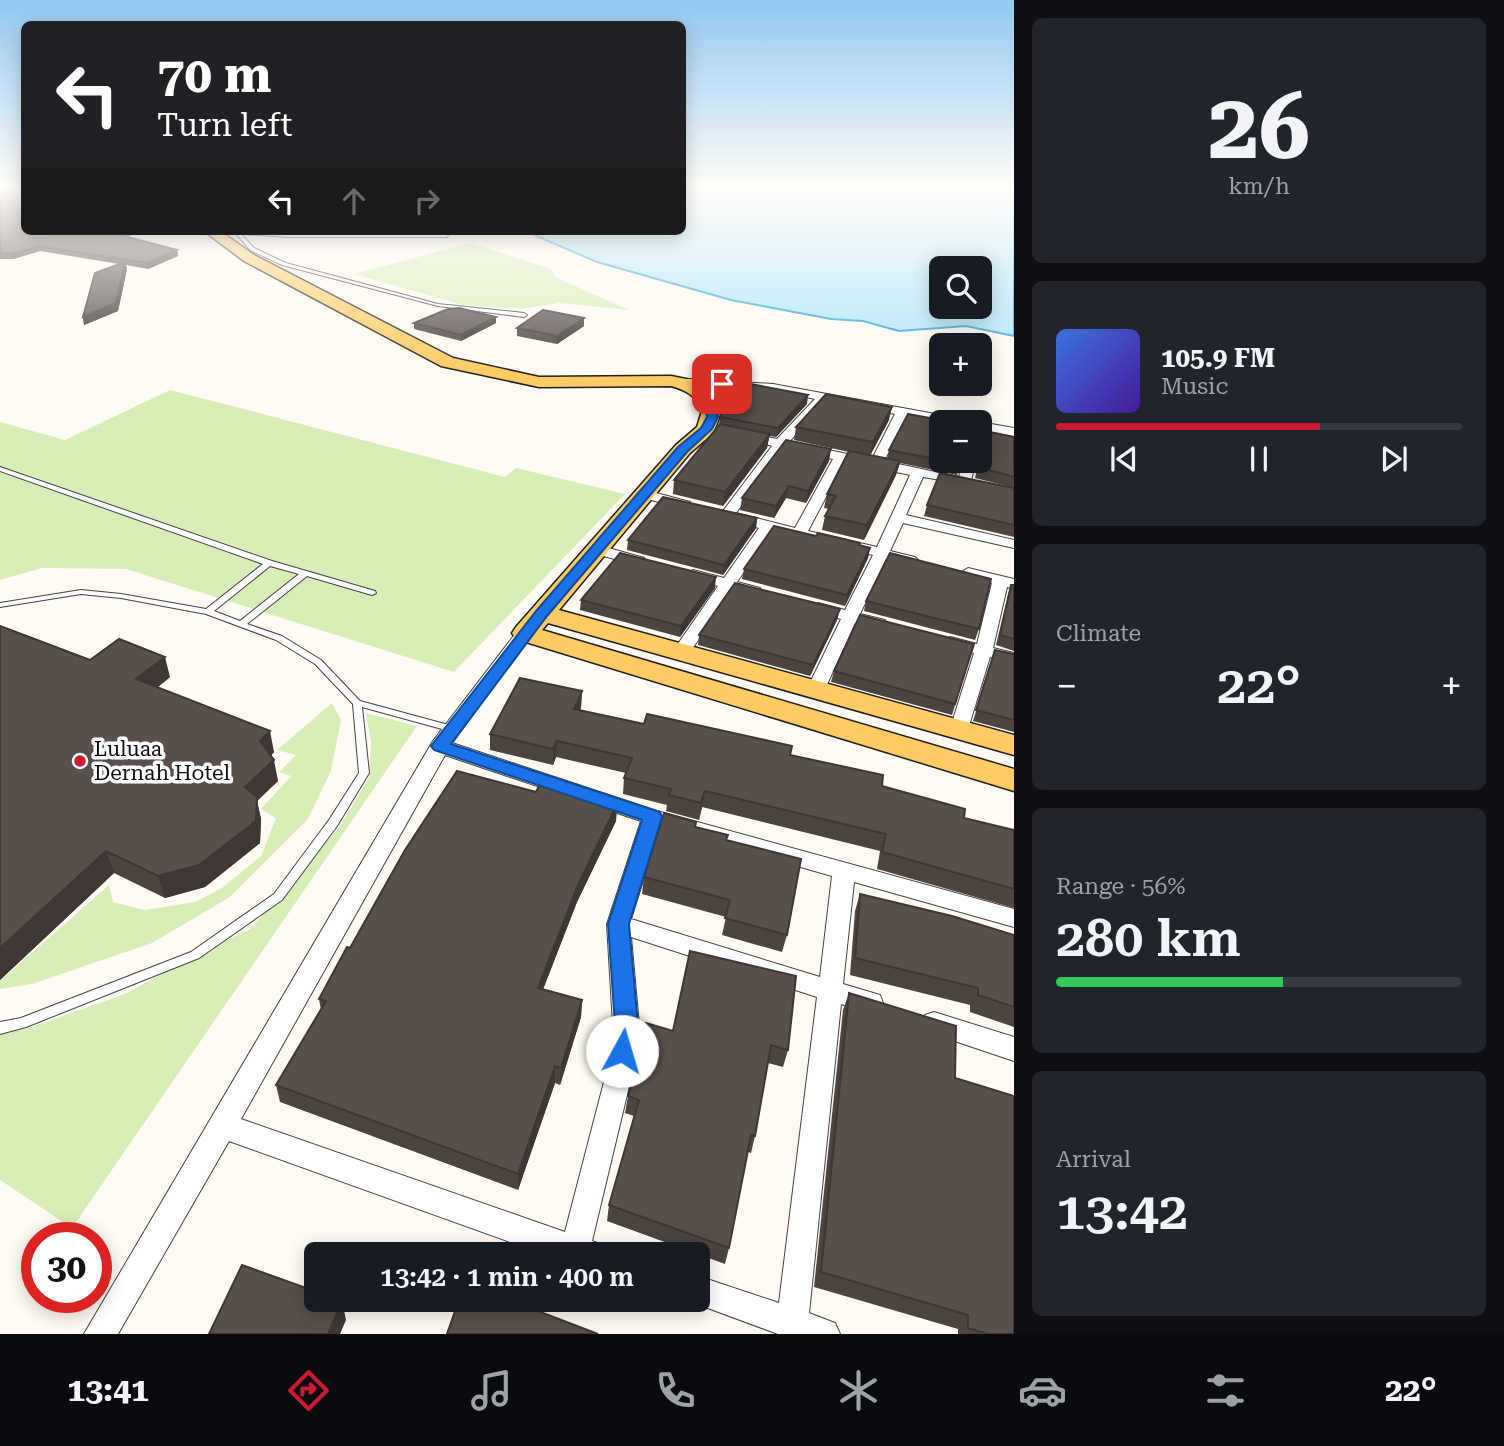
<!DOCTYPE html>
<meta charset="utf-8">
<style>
body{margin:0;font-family:"Roboto Serif",serif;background:#20242c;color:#f1f3f6;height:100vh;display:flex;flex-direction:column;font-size:26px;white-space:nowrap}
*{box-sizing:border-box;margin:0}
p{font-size:23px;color:#9ea1a6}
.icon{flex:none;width:38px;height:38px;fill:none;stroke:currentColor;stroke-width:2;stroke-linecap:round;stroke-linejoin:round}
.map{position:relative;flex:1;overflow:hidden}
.details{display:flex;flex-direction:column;gap:18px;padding:18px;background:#0d0f14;width:490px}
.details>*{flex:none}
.banner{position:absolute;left:21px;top:21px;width:665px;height:214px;border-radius:10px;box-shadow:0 4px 18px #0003;background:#202124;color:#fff;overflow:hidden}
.buttons{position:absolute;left:929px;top:256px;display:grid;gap:14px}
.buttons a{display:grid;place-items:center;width:63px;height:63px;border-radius:10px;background:#171b24;box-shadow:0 4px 18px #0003;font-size:35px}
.speed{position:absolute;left:21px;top:1222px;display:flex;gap:14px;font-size:35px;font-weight:700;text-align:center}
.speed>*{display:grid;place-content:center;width:91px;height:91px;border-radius:50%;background:#171b24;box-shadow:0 4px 18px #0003;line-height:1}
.speed .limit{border:10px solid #d22;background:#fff;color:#111}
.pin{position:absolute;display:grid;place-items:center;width:60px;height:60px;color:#fff;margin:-30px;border-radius:14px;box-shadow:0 4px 10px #0006}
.me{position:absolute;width:77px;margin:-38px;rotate:6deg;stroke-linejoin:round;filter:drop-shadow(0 0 5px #0008)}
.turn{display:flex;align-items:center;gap:24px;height:147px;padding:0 21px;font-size:32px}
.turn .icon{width:91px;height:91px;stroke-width:2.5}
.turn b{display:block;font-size:49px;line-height:60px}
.lanes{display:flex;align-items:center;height:66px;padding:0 21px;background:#0003;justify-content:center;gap:35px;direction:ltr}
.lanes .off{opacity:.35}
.big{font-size:52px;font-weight:600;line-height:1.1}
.details .widget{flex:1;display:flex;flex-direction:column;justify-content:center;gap:10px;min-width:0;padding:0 24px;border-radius:10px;background:#20242c}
.details .dial{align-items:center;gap:0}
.dial b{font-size:91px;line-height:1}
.song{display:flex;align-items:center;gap:21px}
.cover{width:84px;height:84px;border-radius:10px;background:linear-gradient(135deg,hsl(220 70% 55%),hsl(260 70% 35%))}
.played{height:7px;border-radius:4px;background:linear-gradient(90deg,#cd1a32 65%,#363941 65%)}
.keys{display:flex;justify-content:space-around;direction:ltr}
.heat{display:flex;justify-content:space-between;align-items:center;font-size:38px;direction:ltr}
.charge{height:10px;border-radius:5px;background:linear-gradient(90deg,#34c759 56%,#363941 0)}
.trip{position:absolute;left:304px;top:1242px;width:406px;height:70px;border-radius:10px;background:#171b24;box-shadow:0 4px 18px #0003;font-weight:600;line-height:70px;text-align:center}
.menu{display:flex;height:112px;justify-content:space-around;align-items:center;background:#090b0e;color:#9ea1a6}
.menu .icon{width:49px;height:49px}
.menu .active{color:#cd1a32}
.menu b{font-size:32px;color:#f1f3f6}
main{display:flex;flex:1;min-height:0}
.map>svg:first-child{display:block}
</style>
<main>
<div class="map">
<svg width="1014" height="1334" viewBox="0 0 1014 1334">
<rect width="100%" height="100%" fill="#fffbf2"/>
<!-- green -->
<path fill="#d8eeb7" d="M 470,243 L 551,269 L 555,277 L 629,310 L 559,303 L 521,309 L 463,305 L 354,274 Z
M 170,390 L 505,477 L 516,468 L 625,494 L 454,672 L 126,569 L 42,568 L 0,580 L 0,422 L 65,440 Z
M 332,703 L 341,720 L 331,771 L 308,819 L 230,897 L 152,943 L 32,984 L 0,989 L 0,981 L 109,885 L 113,902 L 145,910 L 195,902 L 222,888 L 261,856 L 276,818 L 261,809 L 291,776 L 279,772 L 296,755 L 277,750 Z
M 366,713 L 417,726 L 72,1228 L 0,1180 L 0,1034 L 29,1028 L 127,993 L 195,955 L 250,929 L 338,829 L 369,778 L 371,742 Z"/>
<!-- water -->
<path fill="#b1e6fc" stroke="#31a5d9" stroke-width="2" fill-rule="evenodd" d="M 683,188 L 1014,188 L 1014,336 L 966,326 L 899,331 L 863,321 L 831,319 L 731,300 L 597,262 L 525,231 L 682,231 ZM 942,268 L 980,268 L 980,306 L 942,306 Z"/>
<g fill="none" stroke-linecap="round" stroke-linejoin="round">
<defs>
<path id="lane" d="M 234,231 L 289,235 L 448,235 L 447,237 L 289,237 L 241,234 L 254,248 L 286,263 L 438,304 L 524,313 L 527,315 L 524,317 L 438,306 L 282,265 L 250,250 Z
M 0,467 L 272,561 L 375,591 L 376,593 L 372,595 L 307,576 L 247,624 L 282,636 L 321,660 L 360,701 L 456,727 L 458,729 L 453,732 L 362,707 L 369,773 L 337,826 L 282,900 L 199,958 L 26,1027 L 0,1034 L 0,1022 L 21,1018 L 191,952 L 274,894 L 329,820 L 359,773 L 353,704 L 315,664 L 276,640 L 206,614 L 121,598 L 81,594 L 0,607 L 0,603 L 81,590 L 121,594 L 206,609 L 263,564 L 0,471 ZM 270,566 L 299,574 L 240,621 L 214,611 Z"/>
<path id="street" d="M 671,378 L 773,384 L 962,419 L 964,422 L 942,423 L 907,416 L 884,461 L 959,477 L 963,460 L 976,460 L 970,485 L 923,477 L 906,515 L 1014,540 L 1014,548 L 903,523 L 890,551 L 915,557 L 918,560 L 910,565 L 886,559 L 860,614 L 885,620 L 887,624 L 879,629 L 855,623 L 825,689 L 816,695 L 807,689 L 841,619 L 812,611 L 810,608 L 818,603 L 845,610 L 873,555 L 772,531 L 737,582 L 760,588 L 762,591 L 760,594 L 754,596 L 732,590 L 688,655 L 676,655 L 673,651 L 718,586 L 688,578 L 685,575 L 693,570 L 724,578 L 759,528 L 728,520 L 720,515 L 772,446 L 741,437 L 747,433 L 777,439 L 815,399 L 773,390 L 667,383 L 667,379 ZM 826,401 L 895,414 L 872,459 L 789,442 ZM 783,448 L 833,459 L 795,528 L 736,513 ZM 845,461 L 910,475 L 877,547 L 808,531 Z
M 980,422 L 1014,428 L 1014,436 L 980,430 Z
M 645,490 L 690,502 L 692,505 L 685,509 L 640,497 L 640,491 Z
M 598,545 L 644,558 L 647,561 L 639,566 L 593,553 L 590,550 L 593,547 Z
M 968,568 L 1014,579 L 1014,589 L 1007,587 L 993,648 L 1014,653 L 1014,663 L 990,657 L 968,729 L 959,735 L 950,729 L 974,653 L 944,646 L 942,642 L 950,637 L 977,644 L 992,583 L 963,576 L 960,573 Z
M 525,628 L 533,633 L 452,743 L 657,811 L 1014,909 L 1014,927 L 854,882 L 843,984 L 880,995 L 883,1003 L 880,1011 L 871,1014 L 841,1004 L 809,1313 L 835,1323 L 840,1334 L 778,1334 L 686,1300 L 698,1300 L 698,1276 L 779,1303 L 817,997 L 631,937 L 639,1025 L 631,1078 L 592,1241 L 600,1244 L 604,1255 L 546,1255 L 229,1141 L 118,1334 L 84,1334 L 433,741 L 519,629 ZM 445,755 L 641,821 L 607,924 L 613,1025 L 605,1078 L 565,1232 L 241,1119 ZM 660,827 L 832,876 L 820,977 L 631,919 Z
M 934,1012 L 1014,1037 L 1014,1061 L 925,1031 L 921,1023 L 925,1015 Z"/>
<path id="primary" d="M 204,231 L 220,231 L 254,255 L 453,358 L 539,377 L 671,376 L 691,380 L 708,390 L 720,378 L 732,378 L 735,382 L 719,405 L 722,411 L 713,433 L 690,453 L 559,610 L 1014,735 L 1014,755 L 548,623 L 542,630 L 1014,769 L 1014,791 L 516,639 L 512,633 L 516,627 L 676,445 L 697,427 L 702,411 C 697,396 686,390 671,386 L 539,387 L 441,366 L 244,261 Z"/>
</defs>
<!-- lane casing -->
<use href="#lane" stroke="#424242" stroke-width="2"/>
<!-- street casing -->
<use href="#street" stroke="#424242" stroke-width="2"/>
<!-- primary casing -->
<use href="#primary" stroke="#202020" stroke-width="3"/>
<!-- lane -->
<use href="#lane" fill="#fff" fill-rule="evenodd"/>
<!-- street -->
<use href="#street" fill="#fff" fill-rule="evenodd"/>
<!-- primary -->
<use href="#primary" fill="#ffcb62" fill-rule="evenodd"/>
</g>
<!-- wall -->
<path fill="#4d4440" d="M 0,188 L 24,231 L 131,231 L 132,235 L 126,237 L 177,250 L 178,256 L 148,269 L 126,265 L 127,269 L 118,311 L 84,325 L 83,317 L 119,264 L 40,251 L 13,259 L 0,259 Z
M 414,323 L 496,323 L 461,341 L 414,329 Z
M 584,326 L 557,344 L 517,336 L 517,328 Z
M 807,404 L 776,437 L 769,436 L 767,448 L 723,506 L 673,494 L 674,480 L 719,426 L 720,417 Z
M 889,420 L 870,455 L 887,459 L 889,450 L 961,460 L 957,475 L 900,463 L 896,475 L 864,540 L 822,530 L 825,516 L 829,509 L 824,508 L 827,494 L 849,452 L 794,440 L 796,427 Z
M 980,430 L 1014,437 L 1014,537 L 924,516 L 927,505 L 1011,487 L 975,478 L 979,461 L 980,460 Z
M 829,461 L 806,503 L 786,498 L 774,518 L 740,510 L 742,498 Z
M 757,518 L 756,528 L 723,575 L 627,550 L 628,540 Z
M 859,546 L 870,548 L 868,558 L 845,606 L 742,579 L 744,569 Z
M 1011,585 L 1014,585 L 1014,651 L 996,645 L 1008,595 Z
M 715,588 L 680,637 L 580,610 L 581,600 Z
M 866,601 L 979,629 L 975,640 L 864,611 Z
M 840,609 L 837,620 L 810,676 L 698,645 L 699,635 Z
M 0,626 L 90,660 L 170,677 L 158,687 L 274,752 L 271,756 L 278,781 L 257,801 L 261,819 L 260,843 L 205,887 L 165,898 L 114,873 L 0,980 Z
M 974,644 L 952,715 L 831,682 L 834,671 Z
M 995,650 L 1014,654 L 1014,732 L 973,721 Z
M 582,691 L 581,707 L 580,710 L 790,755 L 882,786 L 964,818 L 1014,830 L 1014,908 L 877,869 L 880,851 L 702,807 L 699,820 L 666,811 L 667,805 L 623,794 L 624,778 L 626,773 L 556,757 L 553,765 L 490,750 L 490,734 Z
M 536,792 L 617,804 L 616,821 L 577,902 L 543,989 L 582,1000 L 581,1017 L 560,1085 L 555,1083 L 518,1190 L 280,1102 L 276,1085 L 321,1010 L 319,999 L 350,948 Z
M 696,827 L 727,840 L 787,935 L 782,952 L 722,935 L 726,917 L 642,894 L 644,877 Z
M 860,894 L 1014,935 L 1014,1027 L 970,1012 L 970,1005 L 850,975 L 855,911 Z
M 690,951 L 788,1050 L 783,1067 L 768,1063 L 755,1136 L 751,1153 L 748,1152 L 729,1248 L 725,1264 L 607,1221 L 609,1205 L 634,1116 L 625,1113 L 628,1096 L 673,1031 Z
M 849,993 L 955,1078 L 1014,1334 L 958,1334 L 958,1329 L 814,1287 L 843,1010 Z"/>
<!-- shaded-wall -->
<path fill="#3e3734" d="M 125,231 L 131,231 L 132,235 L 117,240 L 116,234 Z
M 39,246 L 40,251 L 13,259 L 11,254 Z
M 177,250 L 178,256 L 148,269 L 147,263 Z
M 125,262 L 127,269 L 118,311 L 84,325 L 83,317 Z
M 496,317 L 496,323 L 461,341 L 461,335 Z
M 584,318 L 584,326 L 557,344 L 557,336 Z
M 808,395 L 807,404 L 776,437 L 778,428 Z
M 892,407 L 889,420 L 870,456 L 873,442 Z
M 770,434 L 767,448 L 723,506 L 725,492 Z
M 831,449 L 829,461 L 806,503 L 808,491 Z
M 900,461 L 896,475 L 864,540 L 867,525 Z
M 789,486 L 786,498 L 774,518 L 776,506 Z
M 757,518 L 756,528 L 723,575 L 724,565 Z
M 870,548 L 868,558 L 845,606 L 847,595 Z
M 716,577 L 715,588 L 680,637 L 681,626 Z
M 840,609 L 837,620 L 810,676 L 813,665 Z
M 165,657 L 170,677 L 142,700 L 136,679 Z
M 582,691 L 581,707 L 573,725 L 574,709 Z
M 270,731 L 274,752 L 264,762 L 260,741 Z
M 557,741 L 556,757 L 553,765 L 553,749 Z
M 274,760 L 278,781 L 257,801 L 261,819 L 260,843 L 205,887 L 165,898 L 158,876 L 245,787 Z
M 705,791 L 702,807 L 699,820 L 701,803 Z
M 617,804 L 616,821 L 577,902 L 537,1005 L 538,988 L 578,885 Z
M 106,851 L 114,873 L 0,980 L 0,948 Z
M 582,1000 L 581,1017 L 560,1085 L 561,1068 Z
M 555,1066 L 555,1083 L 518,1190 L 518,1174 Z
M 342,1301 L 346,1320 L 340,1334 L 328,1334 Z"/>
<!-- building -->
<path fill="#594f4b" stroke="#3e3734" stroke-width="2" d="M 0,188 L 24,188 L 24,231 L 125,231 L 116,234 L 177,250 L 147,263 L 39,246 L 11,254 L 0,253 Z
M 125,262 L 116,303 L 83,317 L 95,273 Z
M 459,308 L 496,317 L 461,335 L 414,323 L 448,309 Z
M 543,310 L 584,318 L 557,336 L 517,328 Z
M 740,382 L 808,395 L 778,428 L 720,417 L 725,399 Z
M 826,394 L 892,407 L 873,442 L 796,427 Z
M 908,414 L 951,422 L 942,422 L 942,460 L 961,460 L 960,464 L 889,450 Z
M 720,424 L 770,434 L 725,492 L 674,480 Z
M 980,430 L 1014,437 L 1014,477 L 978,467 L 982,450 L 980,448 Z
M 786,440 L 831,449 L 808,491 L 789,486 L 776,506 L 742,498 Z
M 849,451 L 900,461 L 867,525 L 825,516 L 836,496 L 827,494 Z
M 940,473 L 1014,488 L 1014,525 L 927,505 Z
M 663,497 L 757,518 L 724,565 L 628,540 Z
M 774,526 L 816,536 L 818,533 L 860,543 L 859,545 L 870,548 L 847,595 L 744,569 Z
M 620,553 L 716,577 L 681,626 L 581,600 Z
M 890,553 L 991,579 L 979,629 L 866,601 Z
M 735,583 L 840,609 L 813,665 L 699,635 Z
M 1011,585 L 1014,585 L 1014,639 L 1000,635 Z
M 860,615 L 974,644 L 955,704 L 834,671 Z
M 0,626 L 90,660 L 119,639 L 165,657 L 136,679 L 270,731 L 260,741 L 274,760 L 245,787 L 257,797 L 256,821 L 199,865 L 158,876 L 106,851 L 0,948 Z
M 995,650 L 1014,654 L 1014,720 L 976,710 Z
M 520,678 L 582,691 L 574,709 L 644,724 L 647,714 L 792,746 L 790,755 L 883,775 L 882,786 L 965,809 L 964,818 L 1014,830 L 1014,889 L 882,852 L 886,834 L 705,791 L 701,803 L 669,795 L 671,789 L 624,778 L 632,758 L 557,741 L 553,749 L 490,734 Z
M 457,771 L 536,792 L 541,782 L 617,804 L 578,885 L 538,988 L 582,1000 L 561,1068 L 555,1066 L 518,1174 L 276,1085 L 326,1001 L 319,999 L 347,947 L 350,948 L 405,850 Z
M 664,813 L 696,822 L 695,827 L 728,835 L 726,840 L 801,859 L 787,935 L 725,918 L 730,900 L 644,877 Z
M 860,894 L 952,916 L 1014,935 L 1014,1007 L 978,995 L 978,988 L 855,958 Z
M 690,951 L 796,976 L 788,1050 L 771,1045 L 755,1136 L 751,1135 L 729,1248 L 609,1205 L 639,1100 L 628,1096 L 646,1023 L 673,1031 Z
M 849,993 L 956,1026 L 955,1078 L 1014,1096 L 1014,1334 L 988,1334 L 968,1328 L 968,1315 L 821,1272 Z
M 242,1265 L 317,1292 L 317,1300 L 342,1301 L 328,1334 L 209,1334 Z
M 459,1300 L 509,1300 L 598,1334 L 447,1334 Z"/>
<!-- sky -->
<linearGradient id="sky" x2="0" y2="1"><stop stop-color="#92c8f0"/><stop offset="0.5" stop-color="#fffdf9"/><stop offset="1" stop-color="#fffdf9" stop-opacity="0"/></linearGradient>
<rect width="1014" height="375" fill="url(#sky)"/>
<!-- route -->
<path fill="#1a73e8" stroke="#114b97" stroke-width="2" d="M 719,382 L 728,384 L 716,404 L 718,417 L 712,429 L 687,452 L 547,616 L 451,744 L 660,812 L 662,817 L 629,924 L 638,1025 L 630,1059 L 622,1062 L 614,1059 L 610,1051 L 615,1025 L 608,924 L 642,820 L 434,750 L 431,746 L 537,610 L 678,447 L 701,428 L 707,417 L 705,404 Z"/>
<!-- markers -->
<circle fill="#cd1a32" stroke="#fff" stroke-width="2.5" cx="80" cy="761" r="7"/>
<g text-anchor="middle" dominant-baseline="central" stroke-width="7" stroke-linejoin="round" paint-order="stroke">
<!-- poi labels -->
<g font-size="21" fill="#0f0f0f" stroke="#fff" text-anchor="start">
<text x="94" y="749">Luluaa<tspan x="94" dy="24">Dernah Hotel</tspan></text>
</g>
</g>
</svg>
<div class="buttons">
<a><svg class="icon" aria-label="search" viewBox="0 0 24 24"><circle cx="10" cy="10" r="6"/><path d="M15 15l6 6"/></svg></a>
<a>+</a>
<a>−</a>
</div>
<div class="speed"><div class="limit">30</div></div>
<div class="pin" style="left:722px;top:384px;background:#d93025"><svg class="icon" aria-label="arrive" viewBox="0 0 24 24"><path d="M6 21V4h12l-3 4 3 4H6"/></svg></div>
<svg class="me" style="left:622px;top:1051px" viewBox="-20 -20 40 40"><circle r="19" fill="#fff"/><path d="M0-13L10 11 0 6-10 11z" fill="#1a73e8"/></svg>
<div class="trip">13:42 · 1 min · 400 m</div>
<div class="banner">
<div class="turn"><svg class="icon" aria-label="left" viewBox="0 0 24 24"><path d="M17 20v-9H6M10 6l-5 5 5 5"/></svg><div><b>70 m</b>Turn left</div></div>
<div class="lanes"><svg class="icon" aria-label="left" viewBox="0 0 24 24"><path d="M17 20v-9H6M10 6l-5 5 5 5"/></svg><svg class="icon off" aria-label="ahead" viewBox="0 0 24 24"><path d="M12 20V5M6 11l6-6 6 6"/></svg><svg class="icon off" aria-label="right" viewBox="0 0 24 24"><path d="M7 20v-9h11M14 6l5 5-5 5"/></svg></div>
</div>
</div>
<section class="details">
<div class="widget dial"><b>26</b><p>km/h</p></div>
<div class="widget">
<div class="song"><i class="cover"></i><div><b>105.9 FM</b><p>Music</p></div></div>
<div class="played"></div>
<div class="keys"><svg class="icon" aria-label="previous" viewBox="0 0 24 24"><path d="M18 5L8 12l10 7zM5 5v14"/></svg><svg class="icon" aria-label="pause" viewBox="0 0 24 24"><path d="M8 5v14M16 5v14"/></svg><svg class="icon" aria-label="next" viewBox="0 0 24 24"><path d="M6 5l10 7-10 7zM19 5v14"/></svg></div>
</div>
<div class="widget"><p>Climate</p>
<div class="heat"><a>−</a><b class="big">22°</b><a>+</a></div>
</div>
<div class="widget"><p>Range · 56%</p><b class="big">280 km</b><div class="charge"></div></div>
<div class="widget"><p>Arrival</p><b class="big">13:42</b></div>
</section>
</main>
<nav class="menu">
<b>13:41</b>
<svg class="icon active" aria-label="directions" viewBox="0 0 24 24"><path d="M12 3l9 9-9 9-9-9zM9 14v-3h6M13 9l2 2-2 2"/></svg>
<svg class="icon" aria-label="music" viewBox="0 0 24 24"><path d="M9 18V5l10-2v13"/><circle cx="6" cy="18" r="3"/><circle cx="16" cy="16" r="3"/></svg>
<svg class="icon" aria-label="phone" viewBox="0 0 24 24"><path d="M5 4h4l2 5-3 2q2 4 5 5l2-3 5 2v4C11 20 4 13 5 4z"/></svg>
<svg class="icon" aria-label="climate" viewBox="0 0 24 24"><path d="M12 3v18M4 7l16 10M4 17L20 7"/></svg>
<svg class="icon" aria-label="car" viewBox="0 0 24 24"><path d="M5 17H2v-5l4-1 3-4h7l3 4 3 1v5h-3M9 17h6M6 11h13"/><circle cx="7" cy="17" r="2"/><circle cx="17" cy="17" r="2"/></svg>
<svg class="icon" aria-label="filters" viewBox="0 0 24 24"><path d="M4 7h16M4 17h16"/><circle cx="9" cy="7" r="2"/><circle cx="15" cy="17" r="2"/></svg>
<b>22°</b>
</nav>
